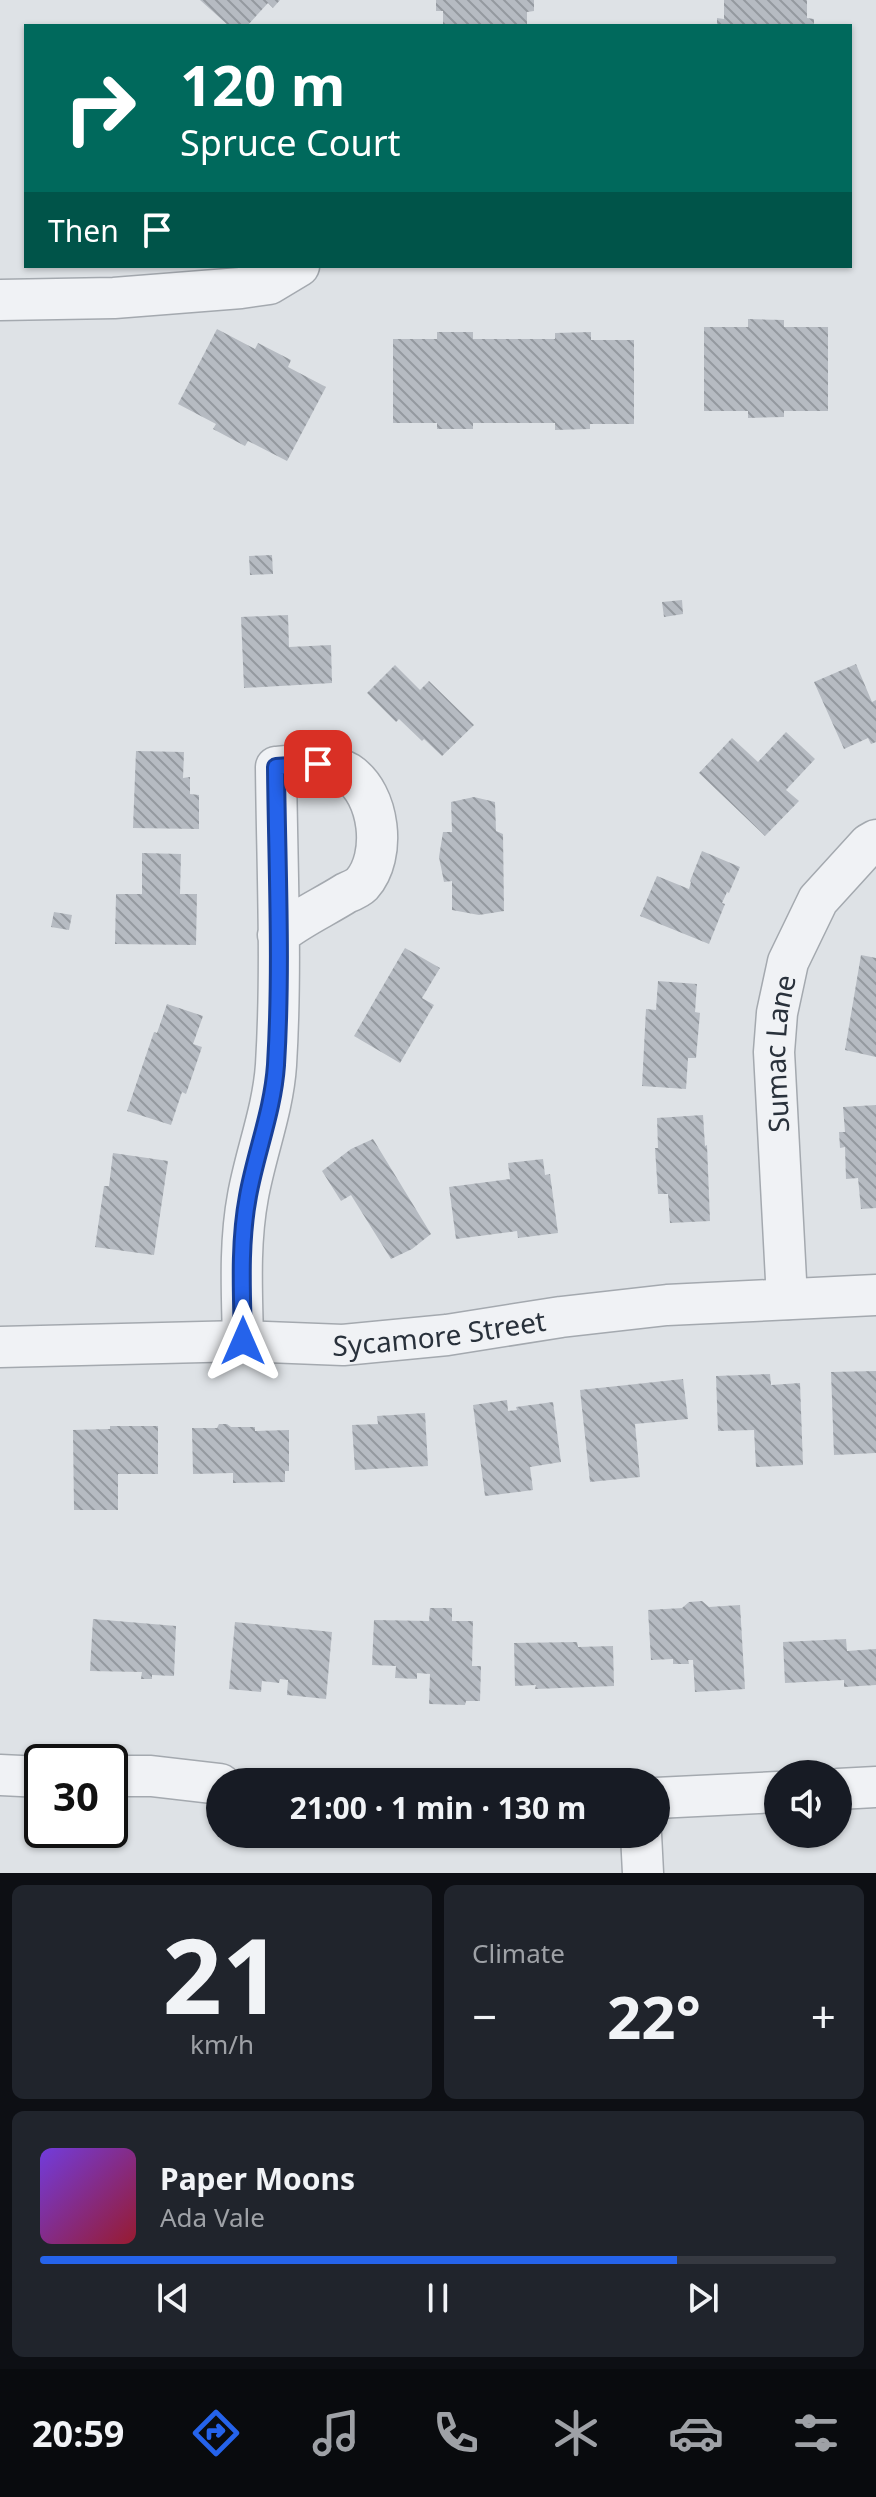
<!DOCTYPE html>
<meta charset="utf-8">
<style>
body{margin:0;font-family:"Noto Sans",sans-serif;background:#20242c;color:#f1f3f6;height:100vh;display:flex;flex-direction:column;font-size:30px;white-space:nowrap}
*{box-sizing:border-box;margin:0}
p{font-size:26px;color:#9ea1a6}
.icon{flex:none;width:44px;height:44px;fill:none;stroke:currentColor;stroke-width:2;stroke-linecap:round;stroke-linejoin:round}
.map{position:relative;height:1873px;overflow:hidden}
.drawer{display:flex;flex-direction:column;gap:12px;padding:12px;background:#0d0f14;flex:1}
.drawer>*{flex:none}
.banner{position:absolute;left:24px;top:24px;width:828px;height:244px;border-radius:0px;box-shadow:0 2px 6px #0004;background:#00695c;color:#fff;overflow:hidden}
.buttons{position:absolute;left:764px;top:1760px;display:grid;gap:16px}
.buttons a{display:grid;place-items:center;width:88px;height:88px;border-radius:50%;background:#171b24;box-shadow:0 2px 6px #0004;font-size:40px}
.speed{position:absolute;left:24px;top:1744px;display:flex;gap:16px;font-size:40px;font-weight:700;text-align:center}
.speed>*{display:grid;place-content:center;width:104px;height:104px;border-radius:50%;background:#171b24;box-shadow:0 2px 6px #0004;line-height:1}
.speed .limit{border:4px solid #111;border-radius:12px;background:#fff;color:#111}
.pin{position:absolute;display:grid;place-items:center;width:68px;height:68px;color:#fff;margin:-34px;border-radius:16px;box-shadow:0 4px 12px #0006}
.me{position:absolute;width:88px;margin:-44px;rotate:0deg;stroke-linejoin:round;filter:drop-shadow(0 0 6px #0008)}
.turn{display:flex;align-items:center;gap:28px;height:168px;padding:0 24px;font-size:36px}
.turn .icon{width:104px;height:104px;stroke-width:2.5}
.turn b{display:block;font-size:56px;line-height:68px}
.then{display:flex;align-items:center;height:76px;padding:0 24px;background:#0003;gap:16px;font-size:30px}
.big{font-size:60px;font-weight:700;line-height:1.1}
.drawer .card{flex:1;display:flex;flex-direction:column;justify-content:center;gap:12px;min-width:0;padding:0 28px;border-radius:12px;background:#20242c}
.drawer .dial{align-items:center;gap:0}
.dial b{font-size:104px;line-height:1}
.song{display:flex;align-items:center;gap:24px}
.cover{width:96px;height:96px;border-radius:12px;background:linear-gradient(135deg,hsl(260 70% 55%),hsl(350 70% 35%))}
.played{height:8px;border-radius:4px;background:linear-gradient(90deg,#2563eb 80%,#363941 80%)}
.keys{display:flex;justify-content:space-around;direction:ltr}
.heat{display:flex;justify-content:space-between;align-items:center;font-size:44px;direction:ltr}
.drawer .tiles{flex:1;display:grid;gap:12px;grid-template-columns:1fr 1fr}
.card:last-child{grid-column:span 2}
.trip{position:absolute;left:206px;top:1768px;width:464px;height:80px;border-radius:40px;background:#171b24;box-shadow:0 2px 6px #0004;font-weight:700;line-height:80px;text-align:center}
.tabs{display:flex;height:128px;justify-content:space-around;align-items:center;background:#090b0e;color:#9ea1a6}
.tabs .icon{width:56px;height:56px}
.tabs .current{color:#2563eb}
.tabs b{font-size:36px;color:#f1f3f6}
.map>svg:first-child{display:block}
</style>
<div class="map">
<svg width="876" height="1873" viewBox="0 0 876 1873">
<defs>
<pattern id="building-back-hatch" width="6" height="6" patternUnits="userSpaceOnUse" patternTransform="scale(2)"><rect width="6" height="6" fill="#b6bbc2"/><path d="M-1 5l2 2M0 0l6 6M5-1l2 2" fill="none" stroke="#94999f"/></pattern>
</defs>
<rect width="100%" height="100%" fill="#dee2e6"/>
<!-- building -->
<path fill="url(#building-back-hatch)" d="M 200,0 L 280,0 L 273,8 L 268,3 L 247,26 L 229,26 Z
M 436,0 L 534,0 L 534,11 L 527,12 L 527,26 L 443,26 L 443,11 L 436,11 Z
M 724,0 L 807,0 L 807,18 L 814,19 L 814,26 L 717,26 L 717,18 L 724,19 Z
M 748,319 L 784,320 L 784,327 L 828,327 L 828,411 L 784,411 L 784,417 L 748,418 L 748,411 L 704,411 L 704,327 L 748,327 Z
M 217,329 L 255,349 L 258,343 L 291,360 L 288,367 L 326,387 L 287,461 L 248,441 L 245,446 L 213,429 L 216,424 L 178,404 Z
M 437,332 L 473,332 L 473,339 L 555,339 L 555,333 L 591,332 L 591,340 L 634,340 L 634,424 L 590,424 L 590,429 L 555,430 L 555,423 L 473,423 L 473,429 L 437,429 L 437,423 L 393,423 L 393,339 L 437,339 Z
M 272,555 L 273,574 L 250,575 L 249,556 Z
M 682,600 L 683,614 L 664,617 L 662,602 Z
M 288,615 L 289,647 L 331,645 L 332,683 L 244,688 L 241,617 Z
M 856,664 L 872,702 L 876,700 L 876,742 L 871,744 L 868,738 L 844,749 L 814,682 Z
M 395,665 L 420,690 L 429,681 L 474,725 L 442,756 L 424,739 L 422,741 L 399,719 L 396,722 L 367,693 Z
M 786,732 L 815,759 L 786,790 L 799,801 L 765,836 L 699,773 L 732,738 L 758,762 Z
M 136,751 L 184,752 L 183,778 L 190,777 L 190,794 L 199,795 L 199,829 L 133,828 Z
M 474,797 L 495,802 L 496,831 L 503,834 L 504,911 L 479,915 L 452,910 L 452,881 L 444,882 L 439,857 L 443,832 L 452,832 L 451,802 Z
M 702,851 L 740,867 L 729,893 L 727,892 L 722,903 L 725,904 L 709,944 L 640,916 L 657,876 L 689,889 L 691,882 L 690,881 Z
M 142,853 L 181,854 L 180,894 L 197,894 L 196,945 L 115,944 L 116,894 L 142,894 Z
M 54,912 L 72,915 L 69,930 L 51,927 Z
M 405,948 L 440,968 L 422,998 L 434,1005 L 400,1063 L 354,1036 Z
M 861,955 L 876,958 L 876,1057 L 845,1050 Z
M 658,981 L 697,984 L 695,1012 L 700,1013 L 696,1058 L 688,1058 L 686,1089 L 642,1086 L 646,1009 L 656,1010 Z
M 167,1004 L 203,1016 L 193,1044 L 202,1047 L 186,1094 L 182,1092 L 171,1125 L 127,1111 L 154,1032 L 157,1033 Z
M 876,1105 L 876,1208 L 861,1209 L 858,1178 L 846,1179 L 845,1147 L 840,1148 L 839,1132 L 845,1132 L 843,1107 Z
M 703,1115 L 705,1146 L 707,1145 L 710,1221 L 670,1223 L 668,1194 L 658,1194 L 655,1148 L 658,1148 L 657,1118 Z
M 373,1139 L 431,1234 L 412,1249 L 391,1259 L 351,1195 L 341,1201 L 322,1171 L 351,1149 Z
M 113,1153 L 168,1161 L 154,1255 L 95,1247 L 104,1186 L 109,1186 Z
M 543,1159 L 545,1175 L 550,1174 L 558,1233 L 518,1238 L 517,1231 L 456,1239 L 449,1187 L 510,1179 L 508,1163 Z
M 876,1371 L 876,1453 L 834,1455 L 831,1372 Z
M 770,1374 L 771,1385 L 800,1383 L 803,1465 L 756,1467 L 754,1430 L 718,1431 L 716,1376 Z
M 683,1379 L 688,1419 L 635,1424 L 640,1477 L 590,1482 L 580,1390 Z
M 507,1400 L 508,1411 L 517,1410 L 516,1407 L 553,1402 L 561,1462 L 530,1467 L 533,1490 L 485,1496 L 473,1405 Z
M 425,1413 L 428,1466 L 355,1470 L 352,1425 L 378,1424 L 377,1416 Z
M 219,1424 L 227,1424 L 231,1427 L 255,1427 L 255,1431 L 289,1430 L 289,1471 L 285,1471 L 285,1482 L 233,1483 L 233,1473 L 193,1474 L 192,1428 L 217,1428 Z
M 110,1426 L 158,1426 L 158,1474 L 118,1474 L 118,1510 L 74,1510 L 73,1430 L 110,1429 Z
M 702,1601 L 709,1607 L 740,1605 L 745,1689 L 695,1692 L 693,1660 L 688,1660 L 689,1664 L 673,1664 L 673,1659 L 651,1660 L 648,1610 L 682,1608 L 689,1602 Z
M 430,1608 L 452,1608 L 452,1621 L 473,1621 L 472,1666 L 481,1666 L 480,1701 L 466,1701 L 465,1705 L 429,1704 L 430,1674 L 417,1673 L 417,1679 L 395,1678 L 396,1666 L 372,1665 L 374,1620 L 429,1621 Z
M 93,1619 L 176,1626 L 174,1676 L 152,1675 L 152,1679 L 141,1679 L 142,1672 L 90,1671 Z
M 235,1622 L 332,1632 L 326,1699 L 287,1695 L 288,1680 L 280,1679 L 279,1683 L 262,1681 L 261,1692 L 229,1689 Z
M 846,1639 L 847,1651 L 876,1649 L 876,1685 L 844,1687 L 844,1680 L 785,1683 L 783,1642 Z
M 577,1642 L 578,1647 L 613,1646 L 614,1686 L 535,1689 L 536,1685 L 515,1686 L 514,1643 Z"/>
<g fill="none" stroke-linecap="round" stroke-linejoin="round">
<defs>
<g id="minor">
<path d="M 0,300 L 114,298 L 241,288 L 269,284 L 299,266"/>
<path id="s1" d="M 787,1299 L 774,1052 L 777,1013 L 788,962 L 818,900 L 869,844 L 876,840"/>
<path d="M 243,1341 C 242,1293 239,1244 248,1196 C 256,1152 273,1110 276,1065 C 282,966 277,866 276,767 C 297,765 329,761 348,773 C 380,794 387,856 362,884 C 358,888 351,891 346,893 C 324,907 299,918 278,935"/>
<path id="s2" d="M 0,1347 L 243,1341 L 343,1345 L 447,1335 L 561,1317 L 667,1305 L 876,1295"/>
<path d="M 0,1775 L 42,1777"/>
<path d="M 110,1776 L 151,1776 L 220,1784"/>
<path d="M 838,1789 L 876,1787"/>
<path d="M 656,1798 L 778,1792"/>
<path d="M 641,1834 L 643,1873"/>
</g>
</defs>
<!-- minor casing -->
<use href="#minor" stroke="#a4a9af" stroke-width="43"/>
<!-- minor -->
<use href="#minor" stroke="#f0f2f5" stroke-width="40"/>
</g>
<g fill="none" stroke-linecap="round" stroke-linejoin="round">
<defs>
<path id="route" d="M 243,1341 C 242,1293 239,1244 248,1196 C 256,1152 273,1110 276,1065 C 282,966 277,866 276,767 L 318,764"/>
</defs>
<!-- route casing -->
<use href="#route" stroke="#184099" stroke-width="20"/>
<!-- route -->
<use href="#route" stroke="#2563eb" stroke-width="14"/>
</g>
<g text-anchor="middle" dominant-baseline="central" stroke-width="6" stroke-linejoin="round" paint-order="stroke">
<!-- street labels -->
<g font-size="28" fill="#29313b" stroke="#edf0f4">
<text stroke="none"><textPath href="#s1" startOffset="246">Sumac Lane</textPath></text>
<text stroke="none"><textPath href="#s2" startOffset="440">Sycamore Street</textPath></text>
</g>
</g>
</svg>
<div class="buttons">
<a><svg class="icon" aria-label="sound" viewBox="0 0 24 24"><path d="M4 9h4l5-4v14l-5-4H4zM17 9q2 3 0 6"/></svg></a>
</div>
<div class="speed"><div class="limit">30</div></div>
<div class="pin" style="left:318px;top:764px;background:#d93025"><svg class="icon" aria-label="arrive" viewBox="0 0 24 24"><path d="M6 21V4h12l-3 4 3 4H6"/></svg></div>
<svg class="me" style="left:243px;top:1341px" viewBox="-20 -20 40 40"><path d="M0-17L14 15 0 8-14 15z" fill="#2563eb" stroke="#fff" stroke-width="4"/></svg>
<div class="trip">21:00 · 1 min · 130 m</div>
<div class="banner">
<div class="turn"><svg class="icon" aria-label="right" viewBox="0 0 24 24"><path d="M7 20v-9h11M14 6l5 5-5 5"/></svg><div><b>120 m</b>Spruce Court</div></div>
<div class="then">Then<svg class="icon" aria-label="arrive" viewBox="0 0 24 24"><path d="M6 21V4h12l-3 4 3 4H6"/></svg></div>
</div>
</div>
<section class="drawer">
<div class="tiles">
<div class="card dial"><b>21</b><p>km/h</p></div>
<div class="card"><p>Climate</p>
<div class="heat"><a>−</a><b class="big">22°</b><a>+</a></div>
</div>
<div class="card">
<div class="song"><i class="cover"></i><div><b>Paper Moons</b><p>Ada Vale</p></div></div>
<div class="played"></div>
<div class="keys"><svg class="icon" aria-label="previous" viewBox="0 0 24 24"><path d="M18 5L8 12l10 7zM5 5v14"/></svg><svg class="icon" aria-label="pause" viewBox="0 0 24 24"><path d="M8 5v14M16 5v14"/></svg><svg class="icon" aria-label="next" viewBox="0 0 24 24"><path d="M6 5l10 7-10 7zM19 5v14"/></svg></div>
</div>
</div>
</section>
<nav class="tabs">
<b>20:59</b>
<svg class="icon current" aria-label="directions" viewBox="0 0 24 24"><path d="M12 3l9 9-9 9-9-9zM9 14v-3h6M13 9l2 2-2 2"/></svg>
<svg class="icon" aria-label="music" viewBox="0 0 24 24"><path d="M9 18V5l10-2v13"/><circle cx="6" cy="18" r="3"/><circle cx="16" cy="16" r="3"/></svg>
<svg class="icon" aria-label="phone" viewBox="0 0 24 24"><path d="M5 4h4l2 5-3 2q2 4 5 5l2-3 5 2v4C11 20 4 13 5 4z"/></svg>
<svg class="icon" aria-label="climate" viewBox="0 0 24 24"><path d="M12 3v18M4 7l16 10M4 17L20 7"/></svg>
<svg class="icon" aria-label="car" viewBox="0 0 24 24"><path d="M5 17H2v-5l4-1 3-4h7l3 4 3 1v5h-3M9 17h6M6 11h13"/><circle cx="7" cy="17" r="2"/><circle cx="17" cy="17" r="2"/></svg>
<svg class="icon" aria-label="filters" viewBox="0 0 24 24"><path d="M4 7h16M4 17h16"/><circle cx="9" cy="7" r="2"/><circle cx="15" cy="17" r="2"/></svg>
</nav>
